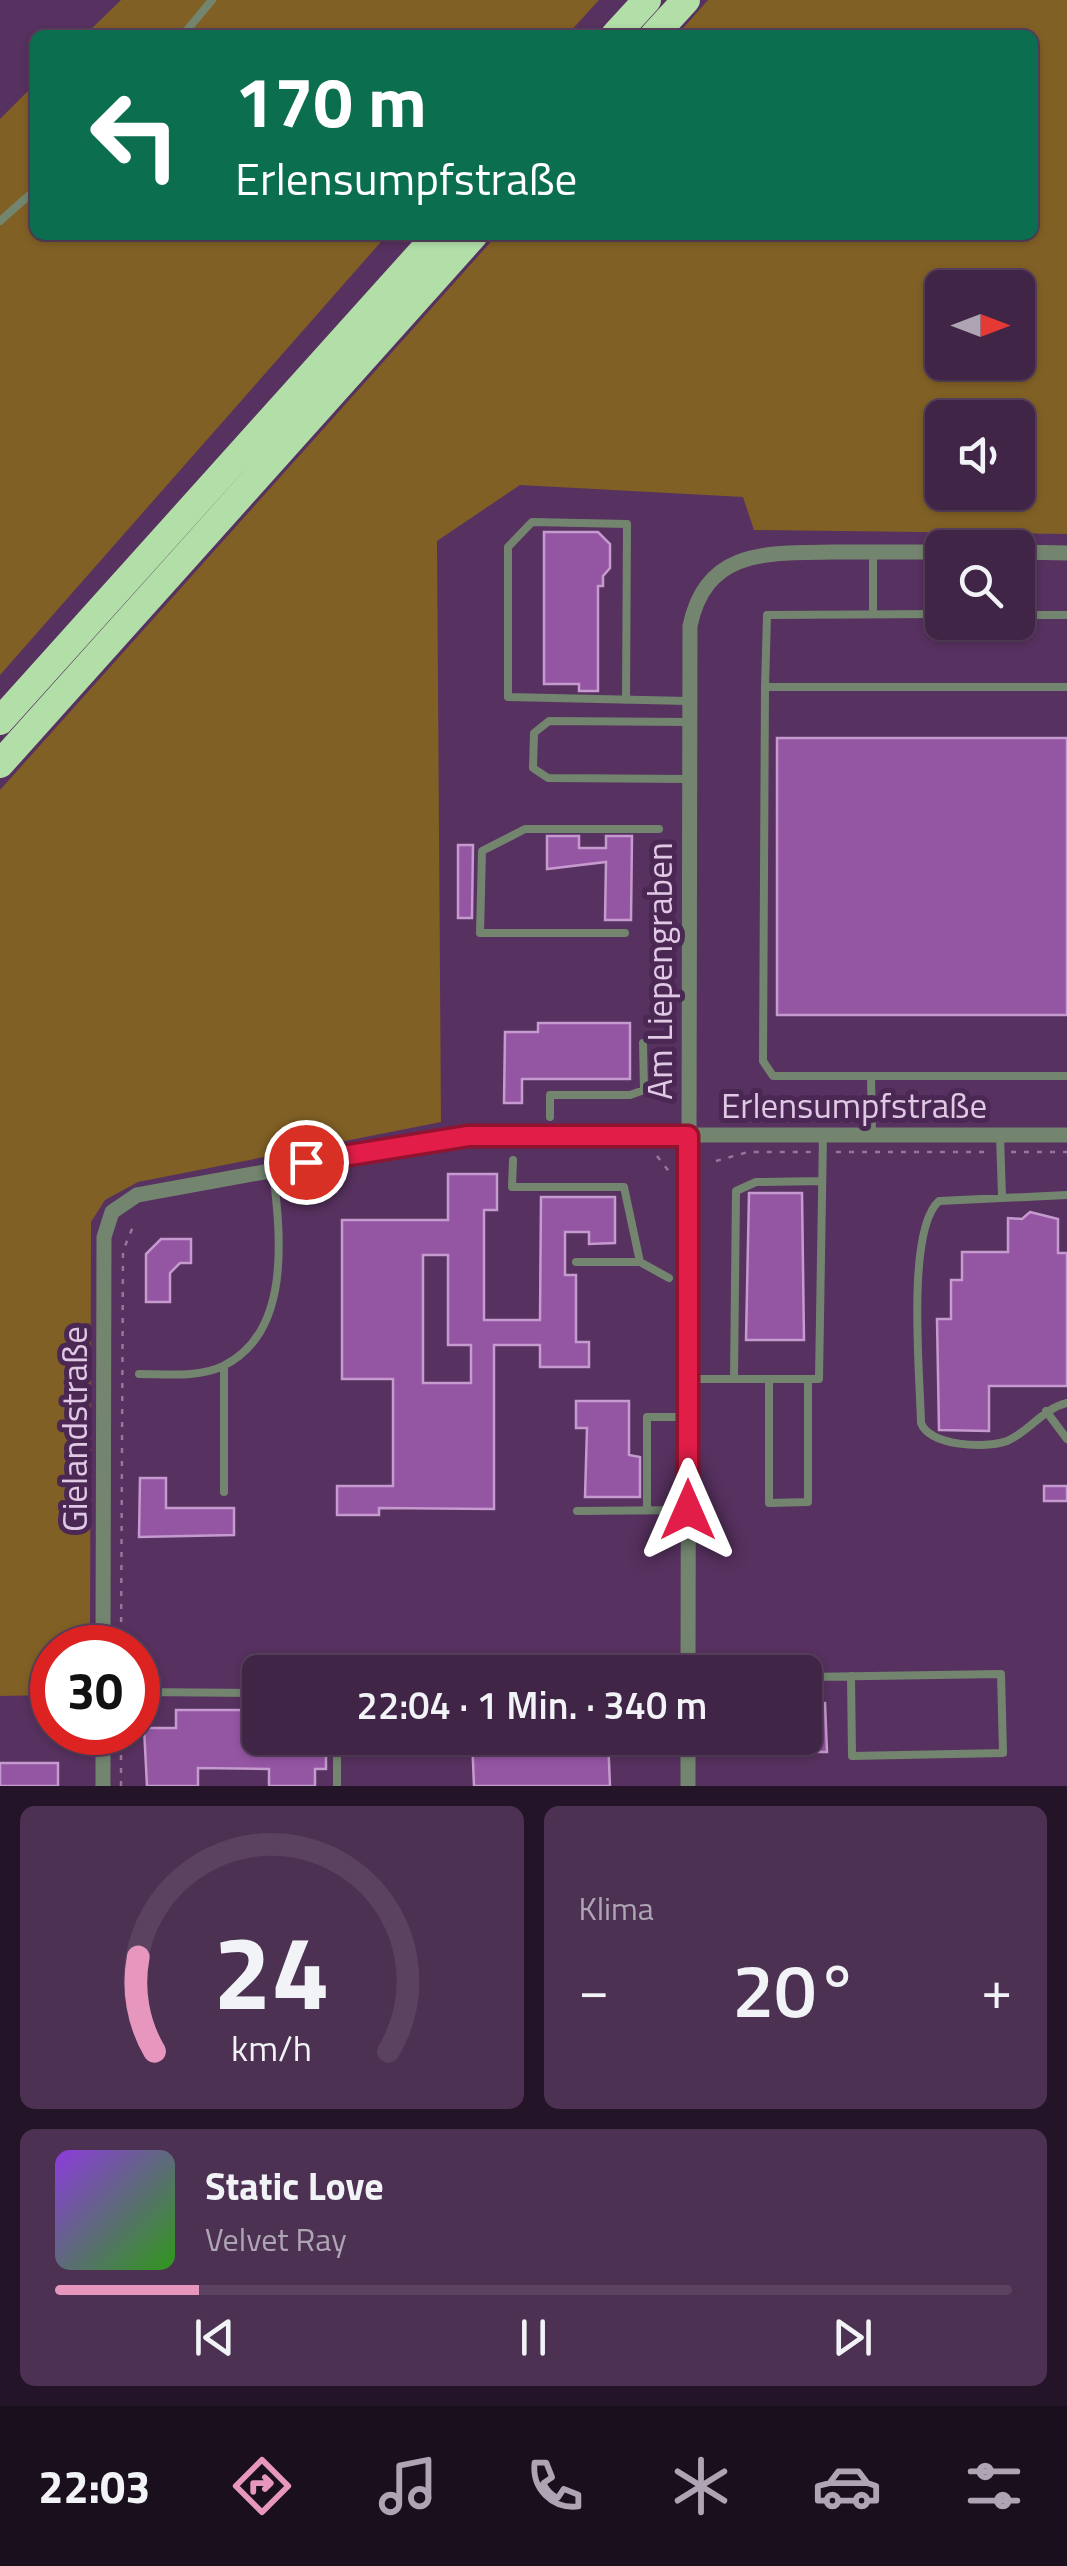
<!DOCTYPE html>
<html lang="de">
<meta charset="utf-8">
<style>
body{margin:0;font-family:"Titillium Web",sans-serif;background:#4c3152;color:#f1f3f6;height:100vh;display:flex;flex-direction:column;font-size:38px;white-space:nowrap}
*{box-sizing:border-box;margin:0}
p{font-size:32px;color:#aea5b4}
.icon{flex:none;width:55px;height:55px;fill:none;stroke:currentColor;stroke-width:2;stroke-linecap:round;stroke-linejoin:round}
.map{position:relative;height:1786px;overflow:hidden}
.details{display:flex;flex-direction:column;gap:20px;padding:20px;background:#241427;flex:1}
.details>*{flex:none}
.top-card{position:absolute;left:30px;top:30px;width:1008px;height:210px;border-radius:15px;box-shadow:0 2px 8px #0004,0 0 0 2px #5a4260;background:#0b6e4f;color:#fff;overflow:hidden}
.needle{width:65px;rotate:90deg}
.fabs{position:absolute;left:925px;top:270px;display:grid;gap:20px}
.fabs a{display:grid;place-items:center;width:110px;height:110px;border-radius:15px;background:#412547;box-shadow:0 2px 8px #0004,0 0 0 2px #5a4260;font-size:50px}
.speed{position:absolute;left:30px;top:1625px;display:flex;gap:20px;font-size:50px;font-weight:700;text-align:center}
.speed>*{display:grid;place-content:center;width:130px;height:130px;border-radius:50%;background:#412547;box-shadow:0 2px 8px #0004,0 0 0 2px #5a4260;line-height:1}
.speed .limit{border:15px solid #d22;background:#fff;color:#111}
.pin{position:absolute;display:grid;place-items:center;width:85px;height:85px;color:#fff;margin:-42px;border:5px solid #fff;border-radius:50%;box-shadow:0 2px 10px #0007}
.me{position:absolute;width:110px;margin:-55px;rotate:0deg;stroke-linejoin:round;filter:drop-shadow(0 0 8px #0008)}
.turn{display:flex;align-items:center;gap:35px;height:210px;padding:0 40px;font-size:45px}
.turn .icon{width:130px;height:130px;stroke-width:2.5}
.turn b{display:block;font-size:70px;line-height:85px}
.big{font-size:75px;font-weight:600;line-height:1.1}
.details .tile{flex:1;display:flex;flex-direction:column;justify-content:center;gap:15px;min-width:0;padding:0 35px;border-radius:15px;background:#4c3152}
.details .dial{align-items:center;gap:0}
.dial svg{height:260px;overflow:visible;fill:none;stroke:#5a4260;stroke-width:7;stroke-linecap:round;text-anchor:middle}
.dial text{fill:#f1f3f6;stroke:none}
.song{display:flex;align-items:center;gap:30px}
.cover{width:120px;height:120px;border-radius:15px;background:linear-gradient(135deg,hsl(270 70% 55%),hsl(110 70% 35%))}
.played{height:10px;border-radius:5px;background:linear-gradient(90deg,#e797bd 15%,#5a4260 15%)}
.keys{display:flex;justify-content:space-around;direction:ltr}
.heat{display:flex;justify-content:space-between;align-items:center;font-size:55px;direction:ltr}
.details .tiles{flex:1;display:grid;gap:20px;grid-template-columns:1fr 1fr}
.tile:last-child{grid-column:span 2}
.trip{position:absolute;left:242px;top:1655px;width:580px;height:100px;border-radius:15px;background:#412547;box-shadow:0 2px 8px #0004,0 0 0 2px #5a4260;font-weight:600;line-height:100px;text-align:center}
.tab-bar{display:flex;height:160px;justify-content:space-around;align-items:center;background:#1a0f1c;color:#aea5b4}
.tab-bar .icon{width:70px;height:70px}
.tab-bar .active{color:#e797bd}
.tab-bar b{font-size:45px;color:#f1f3f6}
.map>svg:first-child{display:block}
</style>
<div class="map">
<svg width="1067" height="1786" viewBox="0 0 1067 1786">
<rect width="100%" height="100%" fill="#57315f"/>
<!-- green -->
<path fill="#806025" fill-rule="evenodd" d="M 121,0 L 599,0 L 567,35 L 85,35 Z
M 708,0 L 1067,0 L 1067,534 L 754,530 L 743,497 L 520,485 L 437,541 L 441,1122 L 138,1182 L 105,1200 L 91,1222 L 90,1647 L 52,1648 L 52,1695 L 0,1696 L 0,790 L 497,235 L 1032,235 L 1032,35 L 677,35 ZM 942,288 L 1018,288 L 1018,362 L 942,362 ZM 942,418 L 1018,418 L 1018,492 L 942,492 Z
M 35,84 L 35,235 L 387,235 L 0,675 L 0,119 Z"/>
<!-- building -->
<path fill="#9455a2" stroke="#c59ace" stroke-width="2.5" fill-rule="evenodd" d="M 544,532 L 598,532 L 610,544 L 610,568 L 603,576 L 603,586 L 598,586 L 598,691 L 579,691 L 579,684 L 544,684 Z
M 777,738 L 1067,738 L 1067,1015 L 777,1015 Z
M 547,836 L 579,836 L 579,848 L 606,848 L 606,836 L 632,836 L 631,920 L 605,920 L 606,862 L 547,869 Z
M 458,845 L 473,845 L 472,918 L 458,918 Z
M 538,1023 L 630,1023 L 630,1079 L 522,1079 L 522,1103 L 504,1103 L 505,1032 L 538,1032 Z
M 448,1174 L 497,1174 L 497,1210 L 484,1210 L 484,1320 L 540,1320 L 541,1197 L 615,1197 L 615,1243 L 589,1244 L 589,1232 L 565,1232 L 565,1275 L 576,1275 L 576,1342 L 589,1342 L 589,1367 L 540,1367 L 540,1345 L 494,1345 L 494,1509 L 379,1508 L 379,1515 L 337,1515 L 337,1486 L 393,1486 L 393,1379 L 342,1379 L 342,1220 L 448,1220 ZM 423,1255 L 448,1255 L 448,1345 L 471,1345 L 471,1383 L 423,1383 Z
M 749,1193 L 802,1193 L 804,1340 L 746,1340 Z
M 1030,1212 L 1058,1219 L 1058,1253 L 1067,1253 L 1067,1386 L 989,1386 L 989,1431 L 939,1430 L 937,1319 L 951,1319 L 951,1280 L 962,1280 L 962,1252 L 1008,1252 L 1008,1218 L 1022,1219 Z
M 161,1239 L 191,1239 L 191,1263 L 180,1263 L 170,1273 L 170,1302 L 146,1302 L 146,1254 Z
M 576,1401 L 629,1401 L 629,1455 L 640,1457 L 640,1497 L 585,1497 L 587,1428 L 576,1428 Z
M 140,1478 L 166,1478 L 166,1508 L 234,1508 L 234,1535 L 139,1537 Z
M 1044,1486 L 1067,1486 L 1067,1501 L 1044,1501 Z
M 825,1703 L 827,1752 L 809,1752 L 807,1704 Z
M 176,1710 L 260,1710 L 260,1738 L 326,1738 L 326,1769 L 315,1769 L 315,1786 L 269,1786 L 269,1769 L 198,1768 L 198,1786 L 147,1786 L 144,1728 L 176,1728 Z
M 472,1738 L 608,1738 L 610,1786 L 474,1786 Z
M 0,1763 L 58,1763 L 58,1786 L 0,1786 Z"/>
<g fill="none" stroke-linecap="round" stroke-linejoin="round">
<!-- path -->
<path stroke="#96779c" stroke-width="2.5" stroke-dasharray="5 8" stroke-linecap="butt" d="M 836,1152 L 988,1152
M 1011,1152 L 1067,1152
M 657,1156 L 671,1174
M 716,1161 L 748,1152 L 813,1152
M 121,1648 L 123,1251 L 134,1224
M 121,1786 L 121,1732"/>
<!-- lane -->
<path stroke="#73856f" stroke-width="8" d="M 183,35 L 212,0
M 0,221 L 35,190
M 873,554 L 873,614
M 1018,615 L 1067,615
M 765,687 L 767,615 L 942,614
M 626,700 L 627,524 L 532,522 L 508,547 L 508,697 L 688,701
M 690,779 L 548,778 L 533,768 L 534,733 L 549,721 L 690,722
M 625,933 L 480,933 L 482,851 L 525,829 L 659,829
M 871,1076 L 773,1076 L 763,1061 L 765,687 L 1067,687
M 550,1117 L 550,1095 L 630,1095 L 644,1090 L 643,1043
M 872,1135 L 871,1076 L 1067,1076
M 1000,1135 L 1002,1197
M 513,1160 L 512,1187 L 624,1187 L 640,1262
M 1067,1195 L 939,1201 C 906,1230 920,1375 921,1423 C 930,1446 985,1449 1007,1441 C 1029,1432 1042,1409 1067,1403
M 576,1262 L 640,1262 L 669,1278
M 224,1366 L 224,1492
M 139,1374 C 166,1374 198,1378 223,1366 C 293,1332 280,1232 273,1170
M 689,1379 L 819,1379 L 823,1135
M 734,1379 L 736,1191 L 756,1182 L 822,1181
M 769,1379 L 769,1503 L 808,1502 L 808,1379
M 1046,1411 L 1067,1439
M 577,1511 L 688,1510
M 647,1511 L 647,1417 L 688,1417
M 805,1677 L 1001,1674 L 1003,1753 L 852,1756 L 851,1676
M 138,1692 L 260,1693
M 337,1738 L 337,1786
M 688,1746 L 791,1744"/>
<!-- street -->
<path stroke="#73856f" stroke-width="15" d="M 1018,552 L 1067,553
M 103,1648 L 104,1237 L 112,1212 L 137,1195 L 468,1135 L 1067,1135
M 688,1672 L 690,626 C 706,548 769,553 833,552 C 869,552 906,552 942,552
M 103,1786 L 103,1732
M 688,1786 L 688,1738"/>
<!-- highway -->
<path stroke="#b2dfa8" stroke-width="28" d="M 615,35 L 647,0
M 654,35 L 686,0
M 0,721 L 437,235
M 0,764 L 474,235"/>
</g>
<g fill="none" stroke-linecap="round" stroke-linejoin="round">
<defs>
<path id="route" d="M 306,1162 L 468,1136 L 688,1136 L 688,1510"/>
</defs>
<!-- route casing -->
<use href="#route" stroke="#92132f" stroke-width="25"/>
<!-- route -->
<use href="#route" stroke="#e11d48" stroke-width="18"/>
</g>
<g text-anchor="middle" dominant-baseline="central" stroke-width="10" stroke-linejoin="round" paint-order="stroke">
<!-- street labels -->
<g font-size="35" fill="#dfc9e4" stroke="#4b2754">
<text transform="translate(659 971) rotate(-90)">Am Liepengraben</text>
<text x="854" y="1105">Erlensumpfstraße</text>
<text transform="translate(74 1429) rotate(-90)">Gielandstraße</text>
</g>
</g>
</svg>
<div class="fabs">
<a><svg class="needle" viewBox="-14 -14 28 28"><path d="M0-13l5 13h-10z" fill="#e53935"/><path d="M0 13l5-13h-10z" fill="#aea5b4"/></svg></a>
<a><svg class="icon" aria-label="sound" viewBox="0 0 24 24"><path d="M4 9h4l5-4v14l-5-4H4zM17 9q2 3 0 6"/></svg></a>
<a><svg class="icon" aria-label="search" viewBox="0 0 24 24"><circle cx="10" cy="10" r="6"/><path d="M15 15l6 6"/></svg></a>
</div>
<div class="speed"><div class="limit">30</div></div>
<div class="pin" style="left:306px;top:1162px;background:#d93025"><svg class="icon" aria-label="arrive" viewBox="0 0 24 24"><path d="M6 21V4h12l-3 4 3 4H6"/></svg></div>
<svg class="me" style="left:688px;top:1510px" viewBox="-20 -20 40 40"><path d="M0-17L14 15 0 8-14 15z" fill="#e11d48" stroke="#fff" stroke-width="4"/></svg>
<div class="trip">22:04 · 1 Min. · 340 m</div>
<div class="top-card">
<div class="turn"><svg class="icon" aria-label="left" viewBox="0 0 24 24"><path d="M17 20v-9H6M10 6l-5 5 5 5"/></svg><div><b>170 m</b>Erlensumpfstraße</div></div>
</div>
</div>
<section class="details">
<div class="tiles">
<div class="tile dial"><svg viewBox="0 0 100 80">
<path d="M14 69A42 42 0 1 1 86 69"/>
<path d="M14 69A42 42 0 0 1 9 40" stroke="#e797bd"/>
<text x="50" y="56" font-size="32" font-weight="700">24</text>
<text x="50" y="72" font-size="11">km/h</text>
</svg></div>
<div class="tile"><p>Klima</p>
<div class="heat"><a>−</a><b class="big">20°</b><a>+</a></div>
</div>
<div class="tile">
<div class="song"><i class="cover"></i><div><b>Static Love</b><p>Velvet Ray</p></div></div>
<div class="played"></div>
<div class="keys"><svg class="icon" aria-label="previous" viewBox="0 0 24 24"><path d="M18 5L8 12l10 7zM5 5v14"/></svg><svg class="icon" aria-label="pause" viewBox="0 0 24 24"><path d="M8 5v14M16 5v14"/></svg><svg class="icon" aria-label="next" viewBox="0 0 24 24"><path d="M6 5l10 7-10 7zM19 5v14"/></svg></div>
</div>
</div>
</section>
<nav class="tab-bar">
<b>22:03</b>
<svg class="icon active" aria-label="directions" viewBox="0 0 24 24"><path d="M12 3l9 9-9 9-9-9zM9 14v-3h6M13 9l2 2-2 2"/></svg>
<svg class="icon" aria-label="music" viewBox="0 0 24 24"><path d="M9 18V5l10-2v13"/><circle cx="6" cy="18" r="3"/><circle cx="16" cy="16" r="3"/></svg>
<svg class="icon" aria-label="phone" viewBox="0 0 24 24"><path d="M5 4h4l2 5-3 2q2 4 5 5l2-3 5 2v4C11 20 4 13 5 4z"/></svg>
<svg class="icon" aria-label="climate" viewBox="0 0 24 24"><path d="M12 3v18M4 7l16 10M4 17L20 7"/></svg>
<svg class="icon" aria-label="car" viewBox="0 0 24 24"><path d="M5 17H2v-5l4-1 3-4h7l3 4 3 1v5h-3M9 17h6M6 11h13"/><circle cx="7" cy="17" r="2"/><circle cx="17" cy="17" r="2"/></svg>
<svg class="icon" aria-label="filters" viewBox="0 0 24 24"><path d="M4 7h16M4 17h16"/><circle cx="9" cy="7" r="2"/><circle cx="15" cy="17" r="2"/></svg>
</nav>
